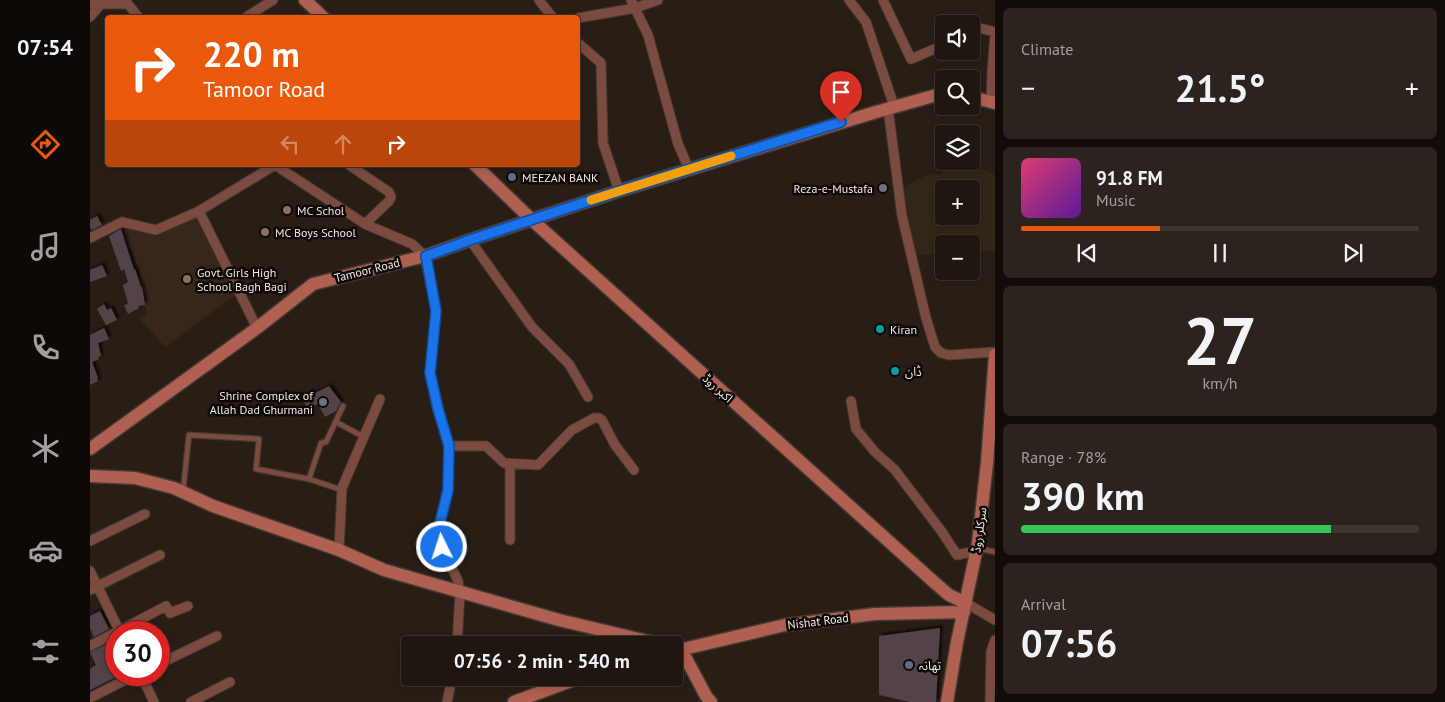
<!DOCTYPE html>
<meta charset="utf-8">
<style>
body{margin:0;font-family:"PT Sans","Noto Sans Arabic",sans-serif;background:#2c231e;color:#f1f3f6;height:100vh;display:flex;flex-direction:column;font-size:19px;white-space:nowrap}
*{box-sizing:border-box;margin:0}
p{font-size:16px;color:#a19f9f}
.icon{flex:none;width:28px;height:28px;fill:none;stroke:currentColor;stroke-width:2;stroke-linecap:round;stroke-linejoin:round}
.map{position:relative;flex:1;overflow:hidden}
.side{display:flex;flex-direction:column;gap:8px;padding:8px;background:#110c09;width:450px}
.side>*{flex:none}
.top-card{position:absolute;left:15px;top:15px;width:475px;height:152px;border-radius:5px;box-shadow:0 2px 8px #0003,0 0 0 1px #3c3530;background:#ea580c;color:#fff;overflow:hidden}
.tools{position:absolute;left:845px;top:15px;display:grid;gap:10px}
.tools a{display:grid;place-items:center;width:45px;height:45px;border-radius:5px;background:#1f1610;box-shadow:0 2px 8px #0003,0 0 0 1px #3c3530;font-size:25px}
.speed{position:absolute;left:15px;top:621px;display:flex;gap:10px;font-size:25px;font-weight:700;text-align:center}
.speed>*{display:grid;place-content:center;width:65px;height:65px;border-radius:50%;background:#1f1610;box-shadow:0 2px 8px #0003,0 0 0 1px #3c3530;line-height:1}
.speed .limit{border:8px solid #d22;background:#fff;color:#111}
.pin{position:absolute;display:grid;place-items:center;width:42px;height:42px;color:#fff;margin:-51px -21px;border-radius:50% 50% 50% 0;rotate:-45deg;box-shadow:0 0 5px #0007}
.pin .icon{rotate:45deg}
.me{position:absolute;width:55px;margin:-28px;rotate:356deg;stroke-linejoin:round;filter:drop-shadow(0 0 4px #0008)}
.turn{display:flex;align-items:center;gap:18px;height:105px;padding:0 15px;font-size:22px}
.turn .icon{width:65px;height:65px;stroke-width:2.5}
.turn b{display:block;font-size:35px;line-height:42px}
.lanes{display:flex;align-items:center;height:48px;padding:0 15px;background:#0003;justify-content:center;gap:25px;direction:ltr}
.lanes .off{opacity:.35}
.big{font-size:38px;font-weight:800;line-height:1.1}
.side .card{flex:1;display:flex;flex-direction:column;justify-content:center;gap:8px;min-width:0;padding:0 18px;border-radius:8px;background:#2c231e}
.side .dial{align-items:center;gap:0}
.dial b{font-size:65px;line-height:1}
.song{display:flex;align-items:center;gap:15px}
.cover{width:60px;height:60px;border-radius:8px;background:linear-gradient(135deg,hsl(340 70% 55%),hsl(270 70% 35%))}
.played{height:5px;border-radius:2px;background:linear-gradient(90deg,#ea580c 35%,#3c3530 35%)}
.keys{display:flex;justify-content:space-around;direction:ltr}
.heat{display:flex;justify-content:space-between;align-items:center;font-size:28px;direction:ltr}
.charge{height:8px;border-radius:4px;background:linear-gradient(90deg,#34c759 78%,#3c3530 0)}
.trip{position:absolute;left:311px;top:636px;width:282px;height:50px;border-radius:5px;background:#1f1610;box-shadow:0 2px 8px #0003,0 0 0 1px #3c3530;font-weight:800;line-height:50px;text-align:center}
main{display:flex;flex:1;min-height:0}
.menu{display:flex;flex-direction:column;width:90px;justify-content:space-around;align-items:center;background:#0c0906;color:#a19f9f}
.menu .icon{width:35px;height:35px}
.menu .on{color:#ea580c}
.menu b{font-size:22px;color:#f1f3f6}
.map>svg:first-child{display:block}
</style>
<main>
<nav class="menu">
<b>07:54</b>
<svg class="icon on" aria-label="directions" viewBox="0 0 24 24"><path d="M12 3l9 9-9 9-9-9zM9 14v-3h6M13 9l2 2-2 2"/></svg>
<svg class="icon" aria-label="music" viewBox="0 0 24 24"><path d="M9 18V5l10-2v13"/><circle cx="6" cy="18" r="3"/><circle cx="16" cy="16" r="3"/></svg>
<svg class="icon" aria-label="phone" viewBox="0 0 24 24"><path d="M5 4h4l2 5-3 2q2 4 5 5l2-3 5 2v4C11 20 4 13 5 4z"/></svg>
<svg class="icon" aria-label="climate" viewBox="0 0 24 24"><path d="M12 3v18M4 7l16 10M4 17L20 7"/></svg>
<svg class="icon" aria-label="car" viewBox="0 0 24 24"><path d="M5 17H2v-5l4-1 3-4h7l3 4 3 1v5h-3M9 17h6M6 11h13"/><circle cx="7" cy="17" r="2"/><circle cx="17" cy="17" r="2"/></svg>
<svg class="icon" aria-label="filters" viewBox="0 0 24 24"><path d="M4 7h16M4 17h16"/><circle cx="9" cy="7" r="2"/><circle cx="15" cy="17" r="2"/></svg>
</nav>
<div class="map">
<svg width="905" height="702" viewBox="0 0 905 702">
<defs>
<filter id="shadow"><feDropShadow dx="3" dy="-3" stdDeviation="1" flood-color="#0009"/></filter>
</defs>
<rect width="100%" height="100%" fill="#291e16"/>
<!-- commercial -->
<path fill="#312617" fill-rule="evenodd" d="M 853,161 L 875,161 L 905,175 L 905,250 L 881,251 L 881,244 L 854,244 L 854,253 L 821,256 L 809,193 L 817,185 L 837,175 L 851,174 ZM 854,189 L 881,189 L 881,216 L 854,216 Z"/>
<!-- built -->
<path fill="#37261a" d="M 109,211 L 149,292 L 75,347 L 49,318 L 57,316 L 49,271 L 29,223 L 66,230 Z"/>
<!-- building -->
<path fill="#524349" filter="url(#shadow)" d="M 7,216 L 12,225 L 2,230 L 0,227 L 0,220 Z
M 31,229 L 44,270 L 45,269 L 51,287 L 52,287 L 55,305 L 48,306 L 49,308 L 38,314 L 34,305 L 38,304 L 33,285 L 38,282 L 34,269 L 31,271 L 19,236 Z
M 12,265 L 17,276 L 0,282 L 0,270 Z
M 14,304 L 17,310 L 21,308 L 27,320 L 16,325 L 7,309 Z
M 14,328 L 19,339 L 8,343 L 11,356 L 8,357 L 9,359 L 2,362 L 8,378 L 7,378 L 8,381 L 0,385 L 0,335 Z
M 239,386 L 251,402 L 246,411 L 235,417 L 228,404 L 217,409 L 213,399 Z
M 10,611 L 19,629 L 4,637 L 0,628 L 0,616 Z
M 850,628 L 846,702 L 820,702 L 789,695 L 789,636 Z
M 19,643 L 24,653 L 21,655 L 26,665 L 26,677 L 0,690 L 0,669 L 6,665 L 0,652 Z"/>
<g fill="none" stroke-linecap="round" stroke-linejoin="round">
<defs>
<path id="lane" d="M 246,422 L 274,437
M 219,479 L 231,443 L 236,442 L 253,406
M 93,491 L 99,435 L 169,439 L 166,469 L 219,479 L 252,490
M 888,548 L 905,552"/>
<path id="street" d="M 449,0 L 463,18
M 541,0 L 558,35 L 588,144 L 599,169
M 759,0 L 776,22 L 804,106
M 793,0 L 821,59 L 854,45
M 0,3 L 4,4 L 38,4 L 49,18
M 0,17 L 11,4
M 155,18 L 183,0
M 488,18 L 545,8 L 568,0
M 881,26 L 905,32
M 488,43 L 511,63 L 513,143 L 529,191
M 901,102 L 902,72 L 905,34
M 798,108 L 812,216 L 836,318 L 845,347 L 851,353 L 859,355 L 905,352
M 185,165 L 275,224 L 322,244 L 335,256 L 346,311 L 340,373 L 348,409 L 359,446 L 358,490 L 349,527 L 352,547 L 368,581 L 370,593 L 367,645
M 259,165 L 299,192 L 301,197 L 299,201 L 275,224
M 109,211 L 167,328
M 0,238 L 32,222 L 66,230 L 109,211 L 185,165
M 380,240 L 442,327 L 479,364 L 498,397
M 761,401 L 766,429 L 785,452 L 805,470 L 852,532 L 867,555 L 886,551
M 359,446 L 396,446 L 414,463 L 448,465 L 482,430 L 504,418 L 509,418 L 512,420 L 525,445 L 544,470
M 420,464 L 420,540
M 0,541 L 55,514
M 249,550 L 252,488 L 290,399
M 0,571 L 30,632
M 0,590 L 70,555
M 876,603 L 905,620
M 0,646 L 76,606 L 80,613 L 98,606
M 69,664 L 127,636
M 51,675 L 64,702
M 0,698 L 45,675
M 101,702 L 140,682
M 357,702 L 362,678
M 900,702 L 901,652 L 905,640"/>
<path id="secondary" d="M 215,0 L 234,18
M 881,97 L 905,103
M 385,165 L 442,220 L 845,583 L 859,595 L 876,603
M 0,449 L 167,328 L 223,284 L 335,256 L 380,240 L 529,191 L 786,112 L 854,93
M 0,476 L 45,478 L 84,488 L 123,506 L 249,550 L 294,570 L 469,620 L 574,645
M 585,648 L 591,649 L 616,696 L 621,702
M 585,651 L 695,625 L 785,614 L 874,612
M 424,702 L 489,678
M 857,702 L 867,642 L 888,543 L 897,463 L 905,355"/>
</defs>
<!-- lane casing -->
<use href="#lane" stroke="#453a33" stroke-width="7"/>
<!-- street casing -->
<use href="#street" stroke="#453a33" stroke-width="11"/>
<!-- secondary casing -->
<use href="#secondary" stroke="#453a33" stroke-width="15"/>
<!-- lane -->
<use href="#lane" stroke="#7c4b40" stroke-width="4.5"/>
<!-- street -->
<use href="#street" stroke="#7c4b40" stroke-width="9"/>
<!-- secondary -->
<use href="#secondary" stroke="#b06050" stroke-width="12"/>
</g>
<g fill="none" stroke-linecap="round" stroke-linejoin="round">
<defs>
<path id="route" d="M 352,547 L 349,527 L 358,490 L 359,446 L 348,409 L 340,373 L 346,311 L 336,256 L 380,240 L 529,191 L 751,122"/>
</defs>
<!-- route casing -->
<use href="#route" stroke="#114b97" stroke-width="12"/>
<!-- route -->
<use href="#route" stroke="#1a73e8" stroke-width="9"/>
<!-- slow -->
<path stroke="#f59e0b" stroke-width="9" d="M 501,200 L 641,156"/>
</g>
<!-- markers -->
<g fill="#5c6f8a" stroke="#0e0906" stroke-width="2">
<circle cx="422" cy="177" r="5"/>
<circle cx="819" cy="665" r="5"/>
</g>
<g fill="#6b7280" stroke="#0e0906" stroke-width="2">
<circle cx="793" cy="188" r="5"/>
<circle cx="233" cy="402" r="5"/>
</g>
<g fill="#8d6e63" stroke="#0e0906" stroke-width="2">
<circle cx="197" cy="210" r="5"/>
<circle cx="175" cy="232" r="5"/>
<circle cx="97" cy="279" r="5"/>
</g>
<g fill="#0f9aa8" stroke="#0e0906" stroke-width="2">
<circle cx="790" cy="329" r="5"/>
<circle cx="805" cy="371" r="5"/>
</g>
<g text-anchor="middle" dominant-baseline="central" stroke-width="5" stroke-linejoin="round" paint-order="stroke">
<!-- poi labels -->
<g font-size="12" fill="#efe7e2" stroke="#0e0906" text-anchor="start">
<text x="432" y="177">MEEZAN BANK</text>
<text x="783" y="188" text-anchor="end">Reza-e-Mustafa</text>
<text x="207" y="210">MC Schol</text>
<text x="185" y="232">MC Boys School</text>
<text x="107" y="272">Govt. Girls High<tspan x="107" dy="14">School Bagh Bagi</tspan></text>
<text x="800" y="329">Kiran</text>
<text x="815" y="371">ڈان</text>
<text x="223" y="395" text-anchor="end">Shrine Complex of<tspan x="223" dy="14">Allah Dad Ghurmani</tspan></text>
<text x="829" y="665">تھانہ</text>
</g>
<!-- street labels -->
<g font-size="12" fill="#efe7e2" stroke="#0e0906">
<text transform="translate(277 270) rotate(-14)">Tamoor Road</text>
<text transform="translate(628 388) rotate(42)">اکبر روڈ</text>
<text transform="translate(889 530) rotate(-82)">سرکلر روڈ</text>
<text transform="translate(728 621) rotate(-7)">Nishat Road</text>
</g>
</g>
</svg>
<div class="tools">
<a><svg class="icon" aria-label="sound" viewBox="0 0 24 24"><path d="M4 9h4l5-4v14l-5-4H4zM17 9q2 3 0 6"/></svg></a>
<a><svg class="icon" aria-label="search" viewBox="0 0 24 24"><circle cx="10" cy="10" r="6"/><path d="M15 15l6 6"/></svg></a>
<a><svg class="icon" aria-label="layers" viewBox="0 0 24 24"><path d="M12 4l9 5-9 5-9-5zM3 14l9 5 9-5"/></svg></a>
<a>+</a>
<a>−</a>
</div>
<div class="speed"><div class="limit">30</div></div>
<div class="pin" style="left:751px;top:122px;background:#d93025"><svg class="icon" aria-label="arrive" viewBox="0 0 24 24"><path d="M6 21V4h12l-3 4 3 4H6"/></svg></div>
<svg class="me" style="left:352px;top:547px" viewBox="-20 -20 40 40"><circle r="17" fill="#1a73e8" stroke="#fff" stroke-width="3"/><path d="M0-11L8 9 0 5-8 9z" fill="#fff"/></svg>
<div class="trip">07:56 · 2 min · 540 m</div>
<div class="top-card">
<div class="turn"><svg class="icon" aria-label="right" viewBox="0 0 24 24"><path d="M7 20v-9h11M14 6l5 5-5 5"/></svg><div><b>220 m</b>Tamoor Road</div></div>
<div class="lanes"><svg class="icon off" aria-label="left" viewBox="0 0 24 24"><path d="M17 20v-9H6M10 6l-5 5 5 5"/></svg><svg class="icon off" aria-label="ahead" viewBox="0 0 24 24"><path d="M12 20V5M6 11l6-6 6 6"/></svg><svg class="icon" aria-label="right" viewBox="0 0 24 24"><path d="M7 20v-9h11M14 6l5 5-5 5"/></svg></div>
</div>
</div>
<section class="side">
<div class="card"><p>Climate</p>
<div class="heat"><a>−</a><b class="big">21.5°</b><a>+</a></div>
</div>
<div class="card">
<div class="song"><i class="cover"></i><div><b>91.8 FM</b><p>Music</p></div></div>
<div class="played"></div>
<div class="keys"><svg class="icon" aria-label="previous" viewBox="0 0 24 24"><path d="M18 5L8 12l10 7zM5 5v14"/></svg><svg class="icon" aria-label="pause" viewBox="0 0 24 24"><path d="M8 5v14M16 5v14"/></svg><svg class="icon" aria-label="next" viewBox="0 0 24 24"><path d="M6 5l10 7-10 7zM19 5v14"/></svg></div>
</div>
<div class="card dial"><b>27</b><p>km/h</p></div>
<div class="card"><p>Range · 78%</p><b class="big">390 km</b><div class="charge"></div></div>
<div class="card"><p>Arrival</p><b class="big">07:56</b></div>
</section>
</main>
